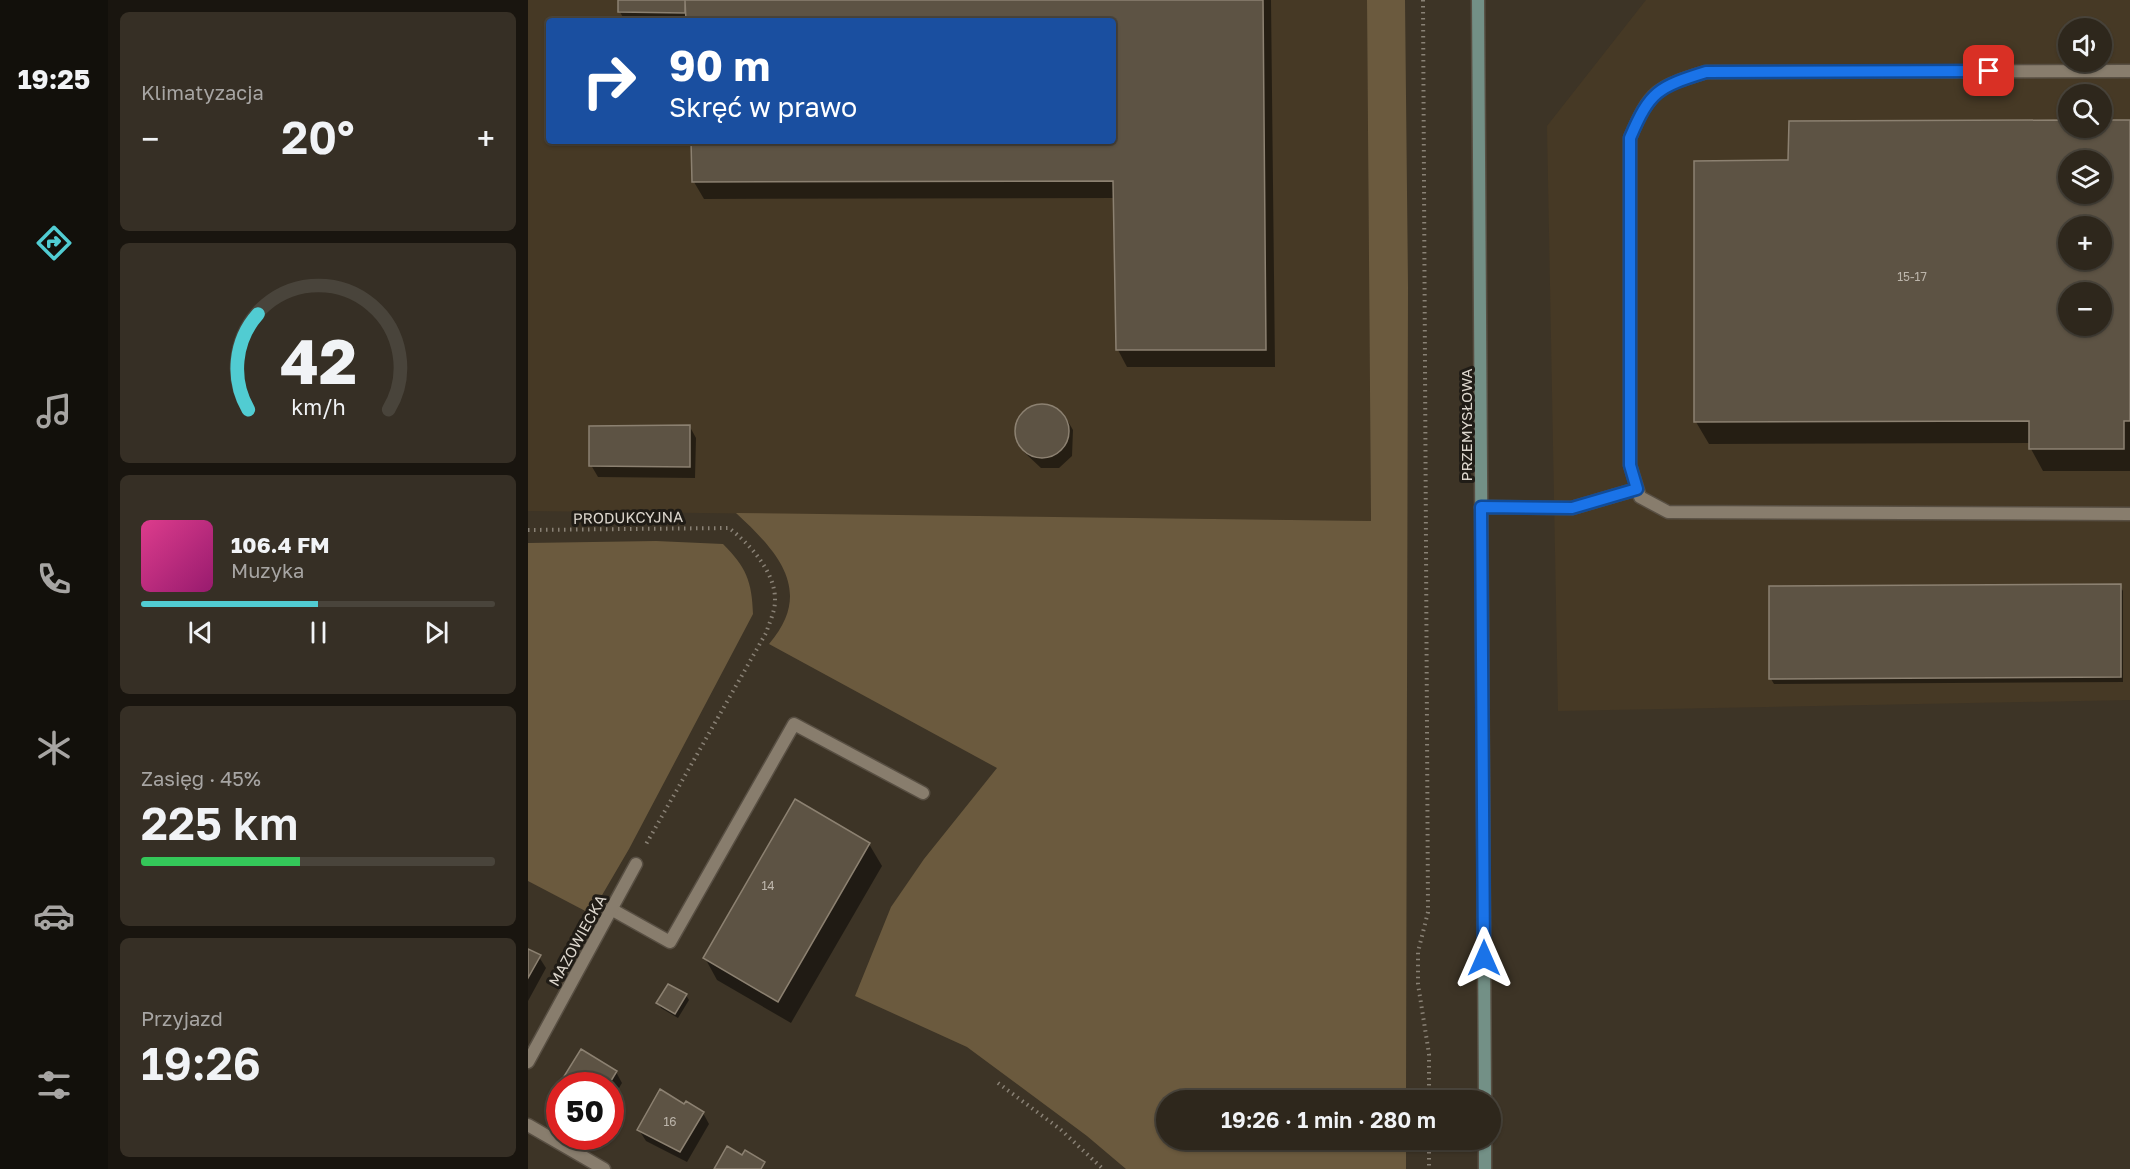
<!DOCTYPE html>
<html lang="pl">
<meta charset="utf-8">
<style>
body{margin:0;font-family:"Golos Text",sans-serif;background:#362f25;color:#f1f3f6;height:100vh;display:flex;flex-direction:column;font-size:22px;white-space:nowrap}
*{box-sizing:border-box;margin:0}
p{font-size:20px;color:#a7a5a3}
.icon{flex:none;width:33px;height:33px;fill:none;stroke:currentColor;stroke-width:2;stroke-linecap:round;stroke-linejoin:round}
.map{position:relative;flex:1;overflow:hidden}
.panel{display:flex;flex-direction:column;gap:12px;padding:12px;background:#19150f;width:420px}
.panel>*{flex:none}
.banner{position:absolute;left:18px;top:18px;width:570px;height:126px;border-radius:6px;box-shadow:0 2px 4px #0004,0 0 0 2px #49443b;background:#1a4fa0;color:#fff;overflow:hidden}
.fabs{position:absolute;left:1530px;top:18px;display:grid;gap:12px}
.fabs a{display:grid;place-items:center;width:54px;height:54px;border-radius:50%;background:#2e271c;box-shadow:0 2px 4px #0004,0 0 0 2px #49443b;font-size:30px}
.speed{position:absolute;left:18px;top:1072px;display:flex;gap:12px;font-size:30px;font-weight:700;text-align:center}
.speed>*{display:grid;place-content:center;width:78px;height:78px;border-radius:50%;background:#2e271c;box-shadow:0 2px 4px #0004,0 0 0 2px #49443b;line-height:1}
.speed .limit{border:9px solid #d22;background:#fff;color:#111}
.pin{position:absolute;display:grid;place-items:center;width:51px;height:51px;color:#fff;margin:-26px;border-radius:12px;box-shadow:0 3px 9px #0006}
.me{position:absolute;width:66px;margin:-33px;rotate:0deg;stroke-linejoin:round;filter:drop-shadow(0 0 4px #0008)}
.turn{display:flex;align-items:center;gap:21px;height:126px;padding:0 24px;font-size:27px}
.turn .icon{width:78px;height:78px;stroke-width:2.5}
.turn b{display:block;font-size:42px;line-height:51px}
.big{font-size:45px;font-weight:600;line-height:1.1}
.panel .card{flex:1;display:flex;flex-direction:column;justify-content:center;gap:9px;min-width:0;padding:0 21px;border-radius:9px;background:#362f25}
.panel .dial{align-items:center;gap:0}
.dial svg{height:156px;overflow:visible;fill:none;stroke:#49443b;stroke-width:7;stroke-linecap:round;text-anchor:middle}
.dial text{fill:#f1f3f6;stroke:none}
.song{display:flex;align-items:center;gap:18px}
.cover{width:72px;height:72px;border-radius:9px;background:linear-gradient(135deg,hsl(330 70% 55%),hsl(320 70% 35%))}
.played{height:6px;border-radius:3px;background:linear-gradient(90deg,#51ccd2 50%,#49443b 50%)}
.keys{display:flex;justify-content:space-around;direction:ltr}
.heat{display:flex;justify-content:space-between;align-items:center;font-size:33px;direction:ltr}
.charge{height:9px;border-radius:4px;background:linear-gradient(90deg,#34c759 45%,#49443b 0)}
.trip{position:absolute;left:628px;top:1090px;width:345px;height:60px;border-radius:30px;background:#2e271c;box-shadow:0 2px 4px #0004,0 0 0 2px #49443b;font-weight:600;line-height:60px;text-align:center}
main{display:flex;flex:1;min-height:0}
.menu{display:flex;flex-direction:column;width:108px;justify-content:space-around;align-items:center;background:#12100b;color:#a7a5a3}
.menu .icon{width:42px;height:42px}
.menu .on{color:#51ccd2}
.menu b{font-size:27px;color:#f1f3f6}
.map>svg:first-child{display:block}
</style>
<main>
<nav class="menu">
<b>19:25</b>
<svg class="icon on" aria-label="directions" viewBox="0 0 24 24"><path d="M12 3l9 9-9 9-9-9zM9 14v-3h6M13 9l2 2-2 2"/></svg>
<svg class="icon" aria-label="music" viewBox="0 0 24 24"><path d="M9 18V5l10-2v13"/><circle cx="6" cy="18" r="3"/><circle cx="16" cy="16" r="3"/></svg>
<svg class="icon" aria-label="phone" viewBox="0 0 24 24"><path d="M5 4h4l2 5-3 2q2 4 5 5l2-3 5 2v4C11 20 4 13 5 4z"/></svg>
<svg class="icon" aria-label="climate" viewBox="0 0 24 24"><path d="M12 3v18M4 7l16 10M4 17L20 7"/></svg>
<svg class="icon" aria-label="car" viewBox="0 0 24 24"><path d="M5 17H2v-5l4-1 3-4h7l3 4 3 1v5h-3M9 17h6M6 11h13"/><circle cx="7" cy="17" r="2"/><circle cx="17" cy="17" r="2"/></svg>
<svg class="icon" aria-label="filters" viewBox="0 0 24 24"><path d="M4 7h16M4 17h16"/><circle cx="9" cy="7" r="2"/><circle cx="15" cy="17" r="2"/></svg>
</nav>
<section class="panel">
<div class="card"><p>Klimatyzacja</p>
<div class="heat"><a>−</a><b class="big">20°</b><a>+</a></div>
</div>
<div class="card dial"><svg viewBox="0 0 100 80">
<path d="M14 69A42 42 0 1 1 86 69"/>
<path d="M14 69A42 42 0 0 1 19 20" stroke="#51ccd2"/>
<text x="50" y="56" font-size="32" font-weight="700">42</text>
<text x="50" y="72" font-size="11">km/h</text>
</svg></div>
<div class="card">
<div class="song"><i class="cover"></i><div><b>106.4 FM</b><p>Muzyka</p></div></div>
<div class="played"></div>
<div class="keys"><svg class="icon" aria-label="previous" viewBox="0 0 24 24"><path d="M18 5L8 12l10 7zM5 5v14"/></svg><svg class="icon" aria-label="pause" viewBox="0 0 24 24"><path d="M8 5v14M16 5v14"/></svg><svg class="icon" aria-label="next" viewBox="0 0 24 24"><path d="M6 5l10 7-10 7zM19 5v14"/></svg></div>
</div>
<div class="card"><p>Zasięg · 45%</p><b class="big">225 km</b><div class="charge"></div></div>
<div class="card"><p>Przyjazd</p><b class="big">19:26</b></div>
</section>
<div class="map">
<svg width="1602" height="1169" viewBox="0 0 1602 1169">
<rect width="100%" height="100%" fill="#3d3426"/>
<!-- built -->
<path fill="#463925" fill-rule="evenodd" d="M 0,0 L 839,0 L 843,521 L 0,511 ZM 21,21 L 585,21 L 585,141 L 21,141 Z
M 1118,0 L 1602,0 L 1602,700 L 1030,711 L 1019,126 ZM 1540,28 L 1574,28 L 1574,62 L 1540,62 ZM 1540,94 L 1574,94 L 1574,128 L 1540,128 ZM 1540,160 L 1574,160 L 1574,194 L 1540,194 ZM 1540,226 L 1574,226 L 1574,260 L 1540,260 ZM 1540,292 L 1574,292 L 1574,326 L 1540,326 Z"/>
<!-- green -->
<path fill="#6b5a3e" d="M 839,0 L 877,0 L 880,287 L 878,1101 L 639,1101 L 639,1140 L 878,1140 L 878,1169 L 598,1169 L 559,1136 L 439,1047 L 327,996 L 363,907 L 396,859 L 469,768 L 241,644 C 287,591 249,551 208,513 L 843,521 Z
M 128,541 L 195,544 C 218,567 224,581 225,614 L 101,849 L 63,914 L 0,881 L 0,543 Z"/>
<!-- shadow -->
<path fill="#0007" fill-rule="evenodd" d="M 92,0 L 743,0 L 747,367 L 599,367 L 590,350 L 587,198 L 176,199 L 166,182 L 164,141 L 585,141 L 585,21 L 97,21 L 92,12 Z
M 1540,121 L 1540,128 L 1574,128 L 1574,121 L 1602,121 L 1602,471 L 1515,471 L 1503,449 L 1503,443 L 1181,444 L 1168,422 L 1262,161 L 1262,123 ZM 1540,160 L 1574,160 L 1574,194 L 1540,194 ZM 1540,226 L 1574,226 L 1574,260 L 1540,260 ZM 1540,292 L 1574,292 L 1574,326 L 1540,326 Z
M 506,406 L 524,406 L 538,418 L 545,430 L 544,456 L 531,468 L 513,468 L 497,453 L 490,441 L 490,419 Z
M 162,427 L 168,438 L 167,478 L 70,477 L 63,465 Z
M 1592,586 L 1595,591 L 1595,682 L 1246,684 L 1243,679 Z
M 341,844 L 354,866 L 263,1023 L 189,980 L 177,958 Z
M 0,950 L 11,957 L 18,968 L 0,1001 Z
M 158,995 L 161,1000 L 150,1018 L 133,1008 L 130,1003 Z
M 88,1072 L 94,1083 L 82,1103 L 82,1086 L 32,1086 Z
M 157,1106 L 175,1113 L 181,1124 L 159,1162 L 118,1141 L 111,1130 Z"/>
<!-- building -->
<path fill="#5d5344" stroke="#8c8171" stroke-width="1.5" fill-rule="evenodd" d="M 90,0 L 157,0 L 157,13 L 90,12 Z
M 157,0 L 735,0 L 738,350 L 588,350 L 585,181 L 164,182 L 163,141 L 585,141 L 585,21 L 158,21 Z
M 1540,120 L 1540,128 L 1574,128 L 1574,120 L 1602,120 L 1602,421 L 1596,421 L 1596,449 L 1501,449 L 1501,421 L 1166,422 L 1166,161 L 1260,160 L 1261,121 ZM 1540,160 L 1574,160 L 1574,194 L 1540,194 ZM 1540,226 L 1574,226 L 1574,260 L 1540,260 ZM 1540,292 L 1574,292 L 1574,326 L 1540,326 Z
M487 431a27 27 0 1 1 54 0a27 27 0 1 1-54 0Z
M 162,425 L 162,467 L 61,466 L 61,426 Z
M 1593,584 L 1593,677 L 1241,679 L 1241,586 Z
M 267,799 L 342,843 L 250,1002 L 175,958 Z
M 0,949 L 13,955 L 0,978 Z
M 140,984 L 159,994 L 147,1014 L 128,1003 Z
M 53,1049 L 89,1071 L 80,1086 L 30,1086 Z
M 132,1089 L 156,1104 L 158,1101 L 176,1112 L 152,1152 L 109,1130 Z
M 199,1146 L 214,1155 L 217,1150 L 237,1162 L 233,1169 L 186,1169 Z"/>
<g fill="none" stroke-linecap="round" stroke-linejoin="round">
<defs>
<path id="service" d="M 1602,71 L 1178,72 C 1129,87 1122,90 1102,138 L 1102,465 L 1112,497 L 1140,512 L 1602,514
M 953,507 L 1044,508 L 1109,489
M 83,909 L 142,942 L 266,724 L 395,793"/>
<path id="minor" d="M 0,1062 L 108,864
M 0,1125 L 76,1169"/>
<path id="secondary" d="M 950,0 L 957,1101
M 957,1140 L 957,1169"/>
</defs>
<!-- service casing -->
<use href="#service" stroke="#584f43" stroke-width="15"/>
<!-- minor casing -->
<use href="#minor" stroke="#584f43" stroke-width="15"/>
<!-- secondary casing -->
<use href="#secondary" stroke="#584f43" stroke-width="15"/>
<!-- path -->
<path stroke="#898175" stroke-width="4" stroke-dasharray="1.5 4.5" stroke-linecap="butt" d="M 895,0 L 900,912 L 890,952 L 890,984 L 901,1054 L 901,1101
M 0,530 L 201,528 C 222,544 248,573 247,601 C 247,611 241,624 238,633 L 117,846
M 470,1083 L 532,1129 L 575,1169
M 901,1140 L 901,1169"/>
<!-- service -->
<use href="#service" stroke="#887d6d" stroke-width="12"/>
<!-- minor -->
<use href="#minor" stroke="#887d6d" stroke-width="12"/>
<!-- secondary -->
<use href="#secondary" stroke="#739086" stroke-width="12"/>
</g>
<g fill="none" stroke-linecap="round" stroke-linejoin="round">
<defs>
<path id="route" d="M 956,958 L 953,507 L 1044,508 L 1109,489 L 1102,465 L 1102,138 C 1122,91 1130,87 1178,72 L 1461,71"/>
</defs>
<!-- route casing -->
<use href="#route" stroke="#114b97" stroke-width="15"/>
<!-- route -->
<use href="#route" stroke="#1a73e8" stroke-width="10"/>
</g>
<g text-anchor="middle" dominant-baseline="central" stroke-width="6" stroke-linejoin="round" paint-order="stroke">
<!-- number labels -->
<g font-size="12" fill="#bcb5ab">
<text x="1384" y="276">15-17</text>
<text x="240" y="885">14</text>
<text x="142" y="1121">16</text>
</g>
<!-- street labels -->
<g font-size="15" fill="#dcd6cd" stroke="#201c16">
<text transform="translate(938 425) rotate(-90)">PRZEMYSŁOWA</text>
<text transform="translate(100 517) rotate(-1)">PRODUKCYJNA</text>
<text transform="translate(49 940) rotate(-61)">MAZOWIECKA</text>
</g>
</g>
</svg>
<div class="fabs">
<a><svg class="icon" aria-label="sound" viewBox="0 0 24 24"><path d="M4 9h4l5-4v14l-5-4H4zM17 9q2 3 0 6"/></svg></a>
<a><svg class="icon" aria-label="search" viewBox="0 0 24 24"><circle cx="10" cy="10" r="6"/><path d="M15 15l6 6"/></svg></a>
<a><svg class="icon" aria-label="layers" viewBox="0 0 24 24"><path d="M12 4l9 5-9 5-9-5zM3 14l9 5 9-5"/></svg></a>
<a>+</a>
<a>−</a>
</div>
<div class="speed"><div class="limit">50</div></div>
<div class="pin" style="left:1461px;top:71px;background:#d93025"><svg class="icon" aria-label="arrive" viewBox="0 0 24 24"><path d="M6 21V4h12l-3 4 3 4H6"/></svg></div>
<svg class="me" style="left:956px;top:958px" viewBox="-20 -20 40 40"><path d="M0-17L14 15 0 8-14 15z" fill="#1a73e8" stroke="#fff" stroke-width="4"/></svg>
<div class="trip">19:26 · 1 min · 280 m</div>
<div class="banner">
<div class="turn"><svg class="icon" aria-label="right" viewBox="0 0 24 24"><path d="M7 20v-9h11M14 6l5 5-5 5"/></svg><div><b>90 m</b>Skręć w prawo</div></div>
</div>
</div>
</main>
